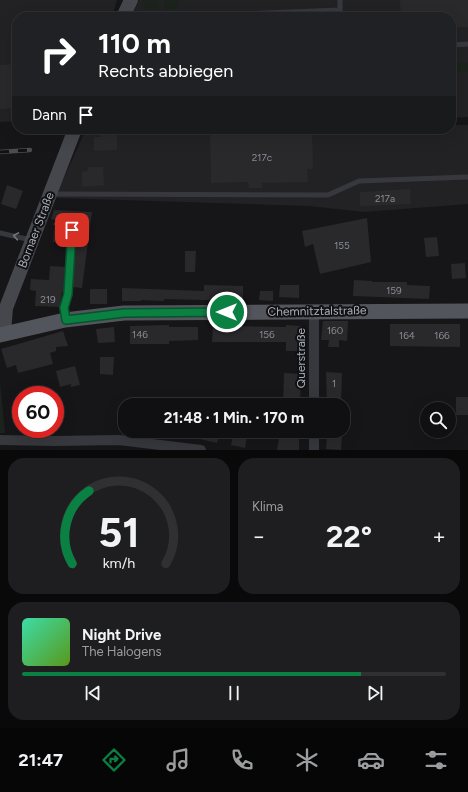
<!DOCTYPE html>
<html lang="de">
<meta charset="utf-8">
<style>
body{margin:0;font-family:Figtree,sans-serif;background:#1e1e20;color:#f1f3f6;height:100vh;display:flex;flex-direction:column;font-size:15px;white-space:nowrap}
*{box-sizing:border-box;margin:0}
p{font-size:13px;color:#9c9d9f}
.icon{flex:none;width:22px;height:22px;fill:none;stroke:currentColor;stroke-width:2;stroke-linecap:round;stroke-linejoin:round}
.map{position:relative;height:450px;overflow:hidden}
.details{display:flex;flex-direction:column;gap:8px;padding:8px;background:#09090a;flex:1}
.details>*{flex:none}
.top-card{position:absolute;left:12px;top:12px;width:444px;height:122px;border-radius:16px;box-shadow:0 4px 16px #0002,0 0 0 1px #303032;background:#202124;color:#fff;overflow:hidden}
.fabs{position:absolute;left:420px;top:402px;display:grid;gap:8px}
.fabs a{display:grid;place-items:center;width:36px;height:36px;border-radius:50%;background:#101012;box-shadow:0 4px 16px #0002,0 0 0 1px #303032;font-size:20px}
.speed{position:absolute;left:12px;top:386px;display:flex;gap:8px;font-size:20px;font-weight:700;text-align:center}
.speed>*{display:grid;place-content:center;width:52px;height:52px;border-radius:50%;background:#101012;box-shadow:0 4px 16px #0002,0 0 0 1px #303032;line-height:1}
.speed .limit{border:6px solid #d22;background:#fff;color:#111}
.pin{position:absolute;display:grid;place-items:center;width:34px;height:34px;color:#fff;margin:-17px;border-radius:8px;box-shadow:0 2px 6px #0006}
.me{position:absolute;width:44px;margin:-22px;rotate:270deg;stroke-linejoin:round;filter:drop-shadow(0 0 3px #0008)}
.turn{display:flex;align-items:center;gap:14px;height:84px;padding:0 20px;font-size:18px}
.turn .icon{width:52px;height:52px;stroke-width:2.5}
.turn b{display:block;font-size:28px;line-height:34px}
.then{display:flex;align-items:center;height:38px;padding:0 20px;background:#0003;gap:8px;font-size:15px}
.big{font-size:30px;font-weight:700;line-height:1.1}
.details .tile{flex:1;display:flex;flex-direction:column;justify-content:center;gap:6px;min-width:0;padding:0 14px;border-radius:16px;background:#1e1e20}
.details .dial{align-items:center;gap:0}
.dial svg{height:104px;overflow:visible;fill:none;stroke:#303032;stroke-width:7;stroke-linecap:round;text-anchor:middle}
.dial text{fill:#f1f3f6;stroke:none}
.song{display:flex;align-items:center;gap:12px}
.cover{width:48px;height:48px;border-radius:6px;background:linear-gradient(135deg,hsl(160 70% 55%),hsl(90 70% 35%))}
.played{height:4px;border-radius:2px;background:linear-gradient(90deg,#0b8043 80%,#303032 80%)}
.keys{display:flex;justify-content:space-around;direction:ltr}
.heat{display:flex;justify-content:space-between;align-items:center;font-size:22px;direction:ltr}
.details .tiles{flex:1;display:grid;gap:8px;grid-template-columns:1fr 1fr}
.tile:last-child{grid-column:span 2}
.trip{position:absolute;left:118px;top:398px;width:232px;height:40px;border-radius:16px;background:#101012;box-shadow:0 4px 16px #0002,0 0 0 1px #303032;font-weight:700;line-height:40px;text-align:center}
.menu{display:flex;height:64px;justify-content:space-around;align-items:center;background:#060607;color:#9c9d9f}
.menu .icon{width:28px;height:28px}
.menu .on{color:#0b8043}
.menu b{font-size:18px;color:#f1f3f6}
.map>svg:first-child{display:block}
</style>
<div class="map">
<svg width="468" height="450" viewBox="0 0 468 450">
<rect width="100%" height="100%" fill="#161618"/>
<!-- built -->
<path fill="#222225" d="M 0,0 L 117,0 L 113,13 L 71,17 L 17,17 L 17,121 L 0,122 Z
M 139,0 L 468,0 L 468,117 L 451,118 L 451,17 L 132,17 Z
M 451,125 L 468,125 L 468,204 L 364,212 L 309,206 L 55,198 L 86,129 L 451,129 Z"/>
<!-- green -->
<path fill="#1c231d" d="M 143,0 L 158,0 L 158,10 C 151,10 145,11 142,3 Z
M 164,0 L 180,0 L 177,9 L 164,10 Z
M 451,54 L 454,63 L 468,63 L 468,72 L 451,72 Z
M 0,382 L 5,433 L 0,433 Z"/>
<!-- building -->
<path fill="#29292c" d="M 400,0 L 468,0 L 468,27 L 451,27 L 451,17 L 401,17 Z
M 17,64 L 17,108 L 0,109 L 0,65 Z
M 312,129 L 313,169 L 307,169 L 308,182 L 262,183 L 262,188 L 249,188 L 248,182 L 211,183 L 210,130 Z
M 101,135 L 117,135 L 117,150 L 94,151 L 94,137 L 101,137 Z
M 88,167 L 103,167 L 104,185 L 82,187 L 82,172 L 88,171 Z
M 7,185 L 23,191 L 16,209 L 1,204 Z
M 410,189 L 411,204 L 360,206 L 360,192 Z
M 54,210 L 92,212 L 82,288 L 72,287 L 79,221 L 62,220 L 62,222 L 51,219 Z
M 367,218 L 371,262 L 320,274 L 313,244 L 305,247 L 302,231 Z
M 54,227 L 61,230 L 61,243 L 53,242 Z
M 437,237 L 439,256 L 426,257 L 424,238 Z
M 185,251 L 196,251 L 195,272 L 185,272 Z
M 465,263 L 466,278 L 452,279 L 451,264 Z
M 50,266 L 66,267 L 64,293 L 62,292 L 60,307 L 35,306 L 36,291 L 30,290 L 31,279 L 49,280 Z
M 354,280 L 372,281 L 372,282 L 407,282 L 407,285 L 430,286 L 429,299 L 353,296 Z
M 204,285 L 243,286 L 243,301 L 164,299 L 164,301 L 141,300 L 141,301 L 122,301 L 122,288 L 204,291 Z
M 280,285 L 299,285 L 299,298 L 279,297 Z
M 90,289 L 107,289 L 107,304 L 90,304 Z
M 260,291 L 273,291 L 273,301 L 259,300 Z
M 323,321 L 348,321 L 347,341 L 339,340 L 339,347 L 328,347 L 329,340 L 321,340 Z
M 390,324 L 460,324 L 460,347 L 390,346 Z
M 169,325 L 169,327 L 198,327 L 198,340 L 169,341 L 169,344 L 130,344 L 130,326 Z
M 286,325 L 301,326 L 300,351 L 286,351 L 286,342 L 212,342 L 213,326 L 286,327 Z
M 114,327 L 115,342 L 98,343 L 96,329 Z
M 63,331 L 68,346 L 56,347 L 56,351 L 50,353 L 53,364 L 18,373 L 16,365 L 7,368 L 1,349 Z
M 100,357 L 114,357 L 113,375 L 100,374 Z
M 75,366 L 80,385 L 71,387 L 71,384 L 60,387 L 56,371 Z
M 326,372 L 342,373 L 341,405 L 327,405 Z
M 284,373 L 301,374 L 300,405 L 283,405 Z
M 456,397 L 468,397 L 468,415 L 456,415 Z
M 188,431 L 220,431 L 217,443 L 187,436 Z
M 234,431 L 248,431 L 245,448 L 231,445 Z
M 284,431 L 299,431 L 299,450 L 277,450 L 279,438 L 284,438 Z
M 327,435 L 342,436 L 341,450 L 326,449 Z"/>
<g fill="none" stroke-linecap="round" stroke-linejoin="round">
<!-- lane -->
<path stroke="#37383d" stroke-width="5" d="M 125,14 L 141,17
M 168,17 L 340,10
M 340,17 L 340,0
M 451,45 L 468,44
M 52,194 L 328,195 L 359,181 L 468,177
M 56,224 L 72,230 L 68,294 L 64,308 L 65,319
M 0,233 L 31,240"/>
<!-- street -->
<path stroke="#37383d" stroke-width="10" d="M 314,405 L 314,312
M 0,440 L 54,441 L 119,440 L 201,450
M 314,450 L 314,431"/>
<!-- secondary -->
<path stroke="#45474d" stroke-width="14" d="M 123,17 L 131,0
M 4,333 L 6,308 L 75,129"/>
<!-- primary -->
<path stroke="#53555c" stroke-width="15" d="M 0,335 L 65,320 L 124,313 L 468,311"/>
<defs>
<path id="rail" d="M 0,152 L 30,150"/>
</defs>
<!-- rail casing -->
<use href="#rail" stroke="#4a4c52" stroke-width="4.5"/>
<!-- rail -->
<use href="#rail" stroke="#111113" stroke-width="3" stroke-dasharray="9" stroke-linecap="butt"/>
</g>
<!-- one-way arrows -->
<defs><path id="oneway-chevron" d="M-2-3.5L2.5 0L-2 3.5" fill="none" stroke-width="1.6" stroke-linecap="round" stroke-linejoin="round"/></defs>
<use stroke="#757881" href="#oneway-chevron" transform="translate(16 236) rotate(-170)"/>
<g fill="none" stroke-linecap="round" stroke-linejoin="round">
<defs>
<path id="route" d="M 72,230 L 68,294 L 64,308 L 66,320 L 124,313 L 227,312"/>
</defs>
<!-- route casing -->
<use href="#route" stroke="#07532c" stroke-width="10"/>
<!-- route -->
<use href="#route" stroke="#0b8043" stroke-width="7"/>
</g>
<g text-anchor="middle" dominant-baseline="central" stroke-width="4" stroke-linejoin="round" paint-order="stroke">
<!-- number labels -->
<g font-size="10" fill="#888b94">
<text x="262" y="157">217c</text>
<text x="385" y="198">217a</text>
<text x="342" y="245">155</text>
<text x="394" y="290">159</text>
<text x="48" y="299">219</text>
<text x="335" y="330">160</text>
<text x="140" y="334">146</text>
<text x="267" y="334">156</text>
<text x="407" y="335">164</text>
<text x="442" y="335">166</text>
<text x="334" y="383">1</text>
</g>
<!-- street labels -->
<g font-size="12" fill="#a8adb8" stroke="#111113">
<text transform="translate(36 230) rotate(-69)">Bornaer Straße</text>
<text transform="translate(317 311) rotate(-1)">Chemnitztalstraße</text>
<text transform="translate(301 358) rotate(-90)">Querstraße</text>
</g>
</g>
</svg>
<div class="fabs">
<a><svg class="icon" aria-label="search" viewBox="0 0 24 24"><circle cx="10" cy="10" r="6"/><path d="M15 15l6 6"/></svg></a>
</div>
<div class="speed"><div class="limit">60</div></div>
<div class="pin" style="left:72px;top:230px;background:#d93025"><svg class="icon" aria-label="arrive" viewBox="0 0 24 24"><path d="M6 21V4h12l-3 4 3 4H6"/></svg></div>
<svg class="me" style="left:227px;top:312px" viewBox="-20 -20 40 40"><circle r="17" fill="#0b8043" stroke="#fff" stroke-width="3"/><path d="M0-11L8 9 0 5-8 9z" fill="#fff"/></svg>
<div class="trip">21:48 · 1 Min. · 170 m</div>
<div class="top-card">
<div class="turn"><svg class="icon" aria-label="right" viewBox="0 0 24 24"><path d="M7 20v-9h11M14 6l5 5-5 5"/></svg><div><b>110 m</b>Rechts abbiegen</div></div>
<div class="then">Dann<svg class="icon" aria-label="arrive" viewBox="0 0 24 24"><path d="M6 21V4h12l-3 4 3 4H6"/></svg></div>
</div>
</div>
<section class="details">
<div class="tiles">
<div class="tile dial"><svg viewBox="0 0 100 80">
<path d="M14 69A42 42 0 1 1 86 69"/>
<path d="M14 69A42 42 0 0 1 27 13" stroke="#0b8043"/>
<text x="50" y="56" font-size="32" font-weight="700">51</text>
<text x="50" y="72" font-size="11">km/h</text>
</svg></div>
<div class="tile"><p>Klima</p>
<div class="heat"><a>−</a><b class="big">22°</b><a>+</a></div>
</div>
<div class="tile">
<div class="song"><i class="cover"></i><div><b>Night Drive</b><p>The Halogens</p></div></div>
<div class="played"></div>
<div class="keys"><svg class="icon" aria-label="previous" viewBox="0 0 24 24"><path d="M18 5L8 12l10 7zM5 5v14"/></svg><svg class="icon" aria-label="pause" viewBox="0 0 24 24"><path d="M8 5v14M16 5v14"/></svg><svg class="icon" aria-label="next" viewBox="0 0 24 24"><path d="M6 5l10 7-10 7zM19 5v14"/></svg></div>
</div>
</div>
</section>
<nav class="menu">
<b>21:47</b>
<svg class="icon on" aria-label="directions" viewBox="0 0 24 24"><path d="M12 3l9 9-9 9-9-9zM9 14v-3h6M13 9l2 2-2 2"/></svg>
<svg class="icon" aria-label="music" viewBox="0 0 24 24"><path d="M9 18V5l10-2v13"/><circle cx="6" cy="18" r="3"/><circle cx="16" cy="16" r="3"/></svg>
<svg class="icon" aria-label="phone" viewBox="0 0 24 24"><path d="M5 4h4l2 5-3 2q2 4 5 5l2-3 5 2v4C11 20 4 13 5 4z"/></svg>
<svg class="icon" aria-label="climate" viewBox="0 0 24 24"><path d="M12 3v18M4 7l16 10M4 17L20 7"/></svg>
<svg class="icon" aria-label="car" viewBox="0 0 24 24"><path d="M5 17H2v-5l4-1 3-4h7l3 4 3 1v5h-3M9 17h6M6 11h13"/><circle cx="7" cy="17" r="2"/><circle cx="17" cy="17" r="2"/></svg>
<svg class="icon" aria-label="filters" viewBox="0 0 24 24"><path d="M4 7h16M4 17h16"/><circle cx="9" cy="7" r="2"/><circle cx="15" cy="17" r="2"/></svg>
</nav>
